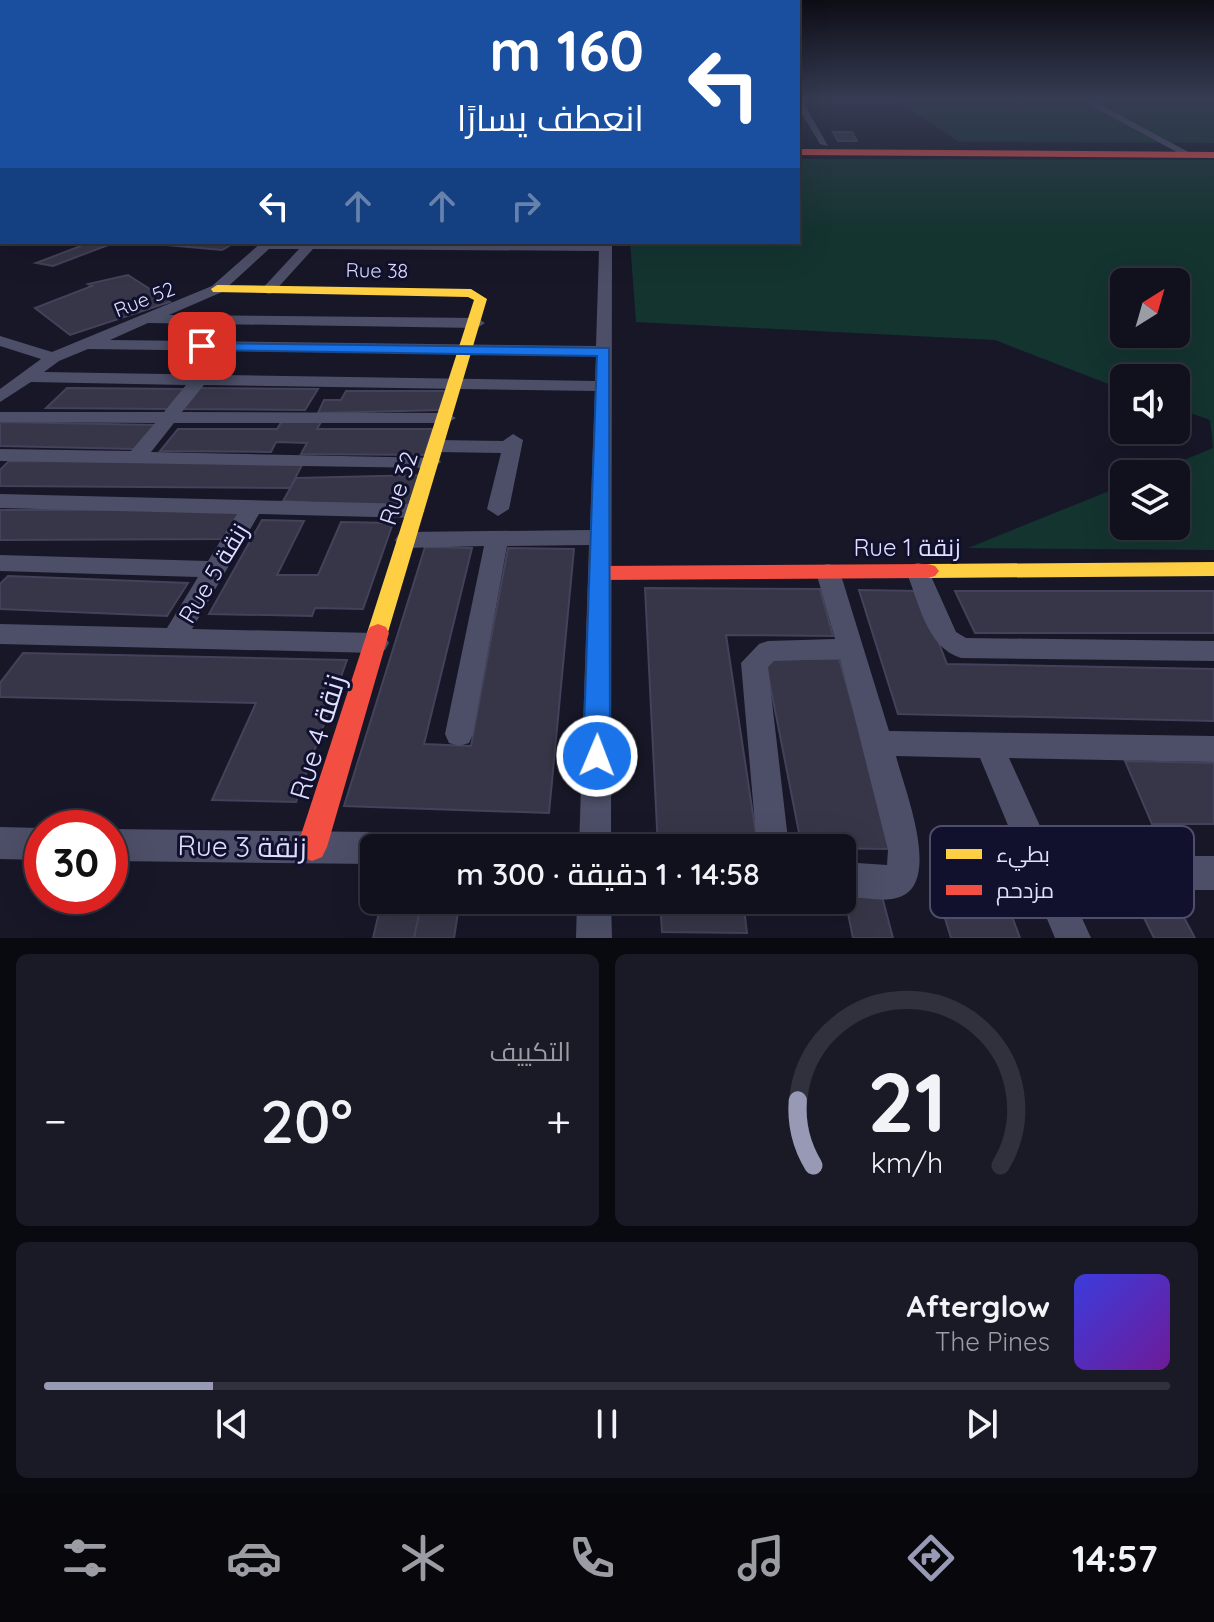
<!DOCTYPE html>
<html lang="ar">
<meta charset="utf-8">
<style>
body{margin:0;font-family:Quicksand,Cairo,sans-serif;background:#1a1a27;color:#f1f3f6;direction:rtl;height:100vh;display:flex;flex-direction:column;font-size:30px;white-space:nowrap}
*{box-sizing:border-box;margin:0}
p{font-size:26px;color:#9c9da4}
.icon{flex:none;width:44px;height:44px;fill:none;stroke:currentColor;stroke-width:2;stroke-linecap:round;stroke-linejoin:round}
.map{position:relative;height:938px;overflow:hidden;direction:ltr}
.panel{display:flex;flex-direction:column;gap:16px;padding:16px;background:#090910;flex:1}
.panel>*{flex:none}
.top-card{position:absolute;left:0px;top:0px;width:800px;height:244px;box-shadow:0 8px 32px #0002,0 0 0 2px #30313c;direction:rtl;background:#1a4fa0;color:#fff;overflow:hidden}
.needle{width:52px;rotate:37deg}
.tools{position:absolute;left:1110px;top:268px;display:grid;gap:16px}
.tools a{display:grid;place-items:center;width:80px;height:80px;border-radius:12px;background:#11111e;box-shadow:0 8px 32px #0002,0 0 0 2px #30313c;font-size:40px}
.speed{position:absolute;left:24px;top:810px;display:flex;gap:16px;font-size:40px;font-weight:700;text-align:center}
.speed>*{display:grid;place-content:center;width:104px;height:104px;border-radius:50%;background:#11111e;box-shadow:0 8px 32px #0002,0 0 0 2px #30313c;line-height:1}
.speed .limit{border:12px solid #d22;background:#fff;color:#111}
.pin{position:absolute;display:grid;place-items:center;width:68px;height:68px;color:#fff;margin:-34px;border-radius:16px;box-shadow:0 4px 12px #0006}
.me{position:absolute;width:88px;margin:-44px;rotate:1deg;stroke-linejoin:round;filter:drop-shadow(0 0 6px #0008)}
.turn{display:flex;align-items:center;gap:28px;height:168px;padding:0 24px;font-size:36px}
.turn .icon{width:104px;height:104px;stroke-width:2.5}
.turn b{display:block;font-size:56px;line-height:68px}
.lanes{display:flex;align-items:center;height:76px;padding:0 24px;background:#0003;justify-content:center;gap:40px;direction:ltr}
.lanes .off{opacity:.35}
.big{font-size:60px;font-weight:600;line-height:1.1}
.panel .tile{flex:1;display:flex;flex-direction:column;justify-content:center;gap:12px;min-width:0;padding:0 28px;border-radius:12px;background:#1a1a27}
.panel .dial{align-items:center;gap:0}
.dial svg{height:208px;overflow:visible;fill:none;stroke:#30313c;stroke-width:7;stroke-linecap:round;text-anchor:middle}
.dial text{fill:#f1f3f6;stroke:none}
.song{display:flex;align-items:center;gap:24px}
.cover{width:96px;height:96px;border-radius:12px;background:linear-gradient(135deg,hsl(240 70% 55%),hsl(280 70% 35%))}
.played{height:8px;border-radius:4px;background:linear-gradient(90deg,#9899b4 15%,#30313c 15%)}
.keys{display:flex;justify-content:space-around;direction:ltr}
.heat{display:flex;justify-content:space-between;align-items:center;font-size:44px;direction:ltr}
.panel .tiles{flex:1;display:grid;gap:16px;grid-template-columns:1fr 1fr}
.tile:last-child{grid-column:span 2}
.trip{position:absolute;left:360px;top:834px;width:496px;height:80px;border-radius:12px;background:#11111e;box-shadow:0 8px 32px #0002,0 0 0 2px #30313c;font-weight:600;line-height:80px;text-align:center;direction:rtl}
.tab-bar{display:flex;height:128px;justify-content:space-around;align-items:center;background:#07070c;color:#9c9da4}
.tab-bar .icon{width:56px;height:56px}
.tab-bar .current{color:#9899b4}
.tab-bar b{font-size:36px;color:#f1f3f6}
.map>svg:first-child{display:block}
</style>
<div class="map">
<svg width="1214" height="938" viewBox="0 0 1214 938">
<rect width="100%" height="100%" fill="#171728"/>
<!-- green -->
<path fill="#143430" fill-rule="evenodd" d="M 942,98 L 1214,98 L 1214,143 L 959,142 L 897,101 Z
M 798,159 L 1214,160 L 1214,550 L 968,548 L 1124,485 L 1124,526 L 1176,526 L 1176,474 L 1150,474 L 1213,448 L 1210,420 L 1176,408 L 1176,378 L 1124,378 L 1124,390 L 995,340 L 636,322 L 630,242 L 798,242 ZM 1124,282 L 1176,282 L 1176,334 L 1124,334 Z"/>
<!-- building -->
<path fill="#373648" stroke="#43425a" stroke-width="2" d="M 833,132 L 852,132 L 857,141 L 838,141 Z
M 91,242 L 116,242 L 53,266 L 36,263 Z
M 158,242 L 236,242 L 222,250 L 155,244 Z
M 128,275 L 170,302 L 70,335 L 35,308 L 92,286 L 88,284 Z
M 67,388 L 184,389 L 168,409 L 46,408 Z
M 198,388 L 318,389 L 305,410 L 181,409 Z
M 346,391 L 449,391 L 443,410 L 318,413 L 324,400 L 341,400 Z
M 282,421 L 321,422 L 317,429 L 433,429 L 424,455 L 301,454 L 307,443 L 276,442 L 271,452 L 160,451 L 178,429 L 277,429 Z
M 0,422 L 156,425 L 136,449 L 0,446 Z
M 9,461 L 303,463 L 290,488 L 0,486 L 0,470 Z
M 422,475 L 407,509 L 283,501 L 296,478 Z
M 0,510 L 245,510 L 229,539 L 0,540 Z
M 262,520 L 304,521 L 277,575 L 318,575 L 341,522 L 393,523 L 363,609 L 315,608 L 312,616 L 209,614 Z
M 425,547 L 472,548 L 424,744 L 471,746 L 508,548 L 574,549 L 549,813 L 344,806 Z
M 8,576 L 188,583 L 167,616 L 0,609 L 0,584 Z
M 645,588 L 820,589 L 833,636 L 726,635 L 758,848 L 658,848 Z
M 859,590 L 919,591 L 947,664 L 1214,669 L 1214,721 L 898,714 Z
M 955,591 L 1214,591 L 1214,633 L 975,633 Z
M 23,653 L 347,660 L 296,802 L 212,800 L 256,703 L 0,697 L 0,683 Z
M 765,659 L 839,659 L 894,849 L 802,848 Z
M 1125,761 L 1214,763 L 1214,824 L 1152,824 Z
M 842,884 L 879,885 L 893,938 L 853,938 Z
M 937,892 L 1003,892 L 1020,938 L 951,938 Z
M 382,900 L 422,900 L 414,938 L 373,938 Z
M 422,900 L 460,900 L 454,938 L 414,938 Z
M 660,900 L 743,900 L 747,933 L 662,932 Z
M 1140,910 L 1180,910 L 1195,938 L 1154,938 Z"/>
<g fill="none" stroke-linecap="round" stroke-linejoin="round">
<!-- street -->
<path fill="#4d4f68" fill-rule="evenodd" d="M 798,98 L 802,100 L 828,146 L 820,144 L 798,107 Z
M 1077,98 L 1088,98 L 1194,155 L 1186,157 Z
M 0,118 L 2,118 L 2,124 L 0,124 Z
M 262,242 L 612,242 L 611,848 L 579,848 L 589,545 L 507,546 L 473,734 L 469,743 L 459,746 L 449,743 L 445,734 L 484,546 L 406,548 L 398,545 L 395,540 L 398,535 L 406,532 L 590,530 L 595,391 L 204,385 L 182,412 L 447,413 L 456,418 L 447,423 L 174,423 L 151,452 L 438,458 L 441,462 L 431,468 L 0,461 L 0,449 L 131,451 L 155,423 L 0,422 L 0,412 L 164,412 L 186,385 L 31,382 L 0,402 L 0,389 L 41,359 L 0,346 L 0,336 L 52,352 L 212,286 ZM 269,249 L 299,249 L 261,290 L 268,294 L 273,293 L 313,249 L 599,251 L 596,346 L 110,340 L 148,323 L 477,328 L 485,323 L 477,318 L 169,315 L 222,292 ZM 88,349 L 596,356 L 595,381 L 44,372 L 59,361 Z
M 513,434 L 523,440 L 509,509 L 498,516 L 487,509 L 501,453 L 437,452 L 427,446 L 437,440 L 503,441 Z
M 0,494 L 414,504 L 425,511 L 414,518 L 259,514 L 192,629 L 376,633 L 385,636 L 389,643 L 385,650 L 376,653 L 0,644 L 0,624 L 167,628 L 198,577 L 0,571 L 0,555 L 208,561 L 237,514 L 0,508 Z
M 918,563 L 926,565 L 956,632 L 966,638 L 1214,641 L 1214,661 L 961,658 C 926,647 919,602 906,571 L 910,565 Z
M 828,564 L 836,566 L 840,572 L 889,731 L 1214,736 L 1214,762 L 1009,758 L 1091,938 L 1055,938 L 980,758 L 896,756 C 904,789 947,892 892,899 C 876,901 858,897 842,896 L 842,862 L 887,865 L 888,850 L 840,659 L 774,661 L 768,667 L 789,848 L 757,848 L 741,663 L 759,644 L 768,641 L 835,639 L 816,572 L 820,566 Z
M 0,827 L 42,828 L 42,860 L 0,859 Z
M 110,829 L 374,832 L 385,837 L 390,848 L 374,848 L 374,864 L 110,861 Z
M 1193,856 L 1214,856 L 1214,890 L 1193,890 L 1181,885 L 1176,873 L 1181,861 Z
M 577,900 L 611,900 L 612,938 L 576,938 Z"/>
<!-- slow -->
<path fill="#ffcf43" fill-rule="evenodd" d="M 217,285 L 471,289 L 487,299 L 386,639 L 378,642 L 370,639 L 367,633 L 474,300 L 468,297 L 213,292 L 211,289 Z
M 1214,562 L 1214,576 L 928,578 L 921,576 L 917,571 L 921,566 L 928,564 Z"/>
<!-- jam -->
<path fill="#f24e42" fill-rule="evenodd" d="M 798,149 L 1214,152 L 1214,158 L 798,155 Z
M 928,564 L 935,566 L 939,571 L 935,576 L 928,578 L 600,580 L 593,578 L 589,573 L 593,568 L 600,566 Z
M 378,624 L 386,627 L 389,633 L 327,847 L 322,857 L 312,861 L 302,857 L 297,847 L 367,633 L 370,627 Z"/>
</g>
<!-- sky -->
<linearGradient id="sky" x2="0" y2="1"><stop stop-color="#0d0d16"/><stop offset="0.43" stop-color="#363c53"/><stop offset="1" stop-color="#363c53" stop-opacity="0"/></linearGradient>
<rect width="1214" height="230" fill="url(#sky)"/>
<!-- route -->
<path fill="#1a73e8" stroke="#114b97" stroke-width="2" d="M 197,343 L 609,348 L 610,756 L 606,765 L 597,768 L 587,765 L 583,756 L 597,356 L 202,350 L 195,346 Z"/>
<g text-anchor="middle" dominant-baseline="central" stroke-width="6" stroke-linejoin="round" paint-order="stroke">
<!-- far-street labels -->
<g font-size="20" fill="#dedfff" stroke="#11112e">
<text transform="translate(377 270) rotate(1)">Rue 38</text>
<text transform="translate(144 299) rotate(-22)">Rue 52</text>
</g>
<!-- street labels -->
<g font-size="24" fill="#dedfff" stroke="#11112e">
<text transform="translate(398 488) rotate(-72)">Rue 32</text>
<text x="907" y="547">Rue 1 زنقة</text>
<text transform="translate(213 573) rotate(-59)">Rue 5 زنقة</text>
</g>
<!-- near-street labels -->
<g font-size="28" fill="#dedfff" stroke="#11112e">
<text transform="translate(317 737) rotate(-73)">Rue 4 زنقة</text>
<text transform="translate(242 846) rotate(1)">Rue 3 زنقة</text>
</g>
</g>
<!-- legend -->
<rect x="930" y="826" width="264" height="92" rx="12" fill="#11112e" stroke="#4e4f6d" stroke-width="2"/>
<rect x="946" y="849" width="36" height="10" fill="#ffcf43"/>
<rect x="946" y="885" width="36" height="10" fill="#f24e42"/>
<g font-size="22" fill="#dedfff">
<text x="996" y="862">بطيء</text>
<text x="996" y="898">مزدحم</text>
</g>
</svg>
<div class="tools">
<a><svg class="needle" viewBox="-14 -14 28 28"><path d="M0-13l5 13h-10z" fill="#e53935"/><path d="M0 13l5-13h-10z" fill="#9c9da4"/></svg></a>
<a><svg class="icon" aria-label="sound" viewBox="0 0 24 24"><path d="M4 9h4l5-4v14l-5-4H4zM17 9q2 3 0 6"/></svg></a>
<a><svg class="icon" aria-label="layers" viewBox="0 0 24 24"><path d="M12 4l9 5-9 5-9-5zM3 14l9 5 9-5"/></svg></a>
</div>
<div class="speed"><div class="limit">30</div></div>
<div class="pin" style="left:202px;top:346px;background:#d93025"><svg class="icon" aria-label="arrive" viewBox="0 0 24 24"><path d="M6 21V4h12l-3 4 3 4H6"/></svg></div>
<svg class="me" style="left:597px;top:756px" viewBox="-20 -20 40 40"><circle r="17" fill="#1a73e8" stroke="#fff" stroke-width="3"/><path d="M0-11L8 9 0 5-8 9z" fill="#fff"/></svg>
<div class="trip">14:58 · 1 دقيقة · 300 m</div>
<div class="top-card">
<div class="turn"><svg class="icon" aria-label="left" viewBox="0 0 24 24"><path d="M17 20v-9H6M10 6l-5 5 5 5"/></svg><div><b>160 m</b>انعطف يسارًا</div></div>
<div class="lanes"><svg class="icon" aria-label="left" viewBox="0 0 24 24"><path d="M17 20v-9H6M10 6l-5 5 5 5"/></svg><svg class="icon off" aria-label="ahead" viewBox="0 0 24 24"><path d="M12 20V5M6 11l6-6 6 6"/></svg><svg class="icon off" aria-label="ahead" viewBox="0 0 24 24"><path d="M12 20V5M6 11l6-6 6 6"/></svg><svg class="icon off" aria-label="right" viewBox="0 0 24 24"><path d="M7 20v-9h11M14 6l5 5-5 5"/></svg></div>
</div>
</div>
<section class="panel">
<div class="tiles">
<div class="tile dial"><svg viewBox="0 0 100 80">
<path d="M14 69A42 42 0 1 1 86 69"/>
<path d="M14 69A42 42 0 0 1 8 44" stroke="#9899b4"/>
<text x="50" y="56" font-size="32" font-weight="700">21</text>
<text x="50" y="72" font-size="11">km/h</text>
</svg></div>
<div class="tile"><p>التكييف</p>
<div class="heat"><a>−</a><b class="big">20°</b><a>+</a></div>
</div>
<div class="tile">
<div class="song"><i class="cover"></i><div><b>Afterglow</b><p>The Pines</p></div></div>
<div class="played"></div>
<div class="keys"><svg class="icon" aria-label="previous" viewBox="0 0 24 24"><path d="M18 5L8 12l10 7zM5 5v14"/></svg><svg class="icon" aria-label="pause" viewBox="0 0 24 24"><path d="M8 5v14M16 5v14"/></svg><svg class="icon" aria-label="next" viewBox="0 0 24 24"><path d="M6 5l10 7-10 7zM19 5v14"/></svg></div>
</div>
</div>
</section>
<nav class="tab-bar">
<b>14:57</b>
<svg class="icon current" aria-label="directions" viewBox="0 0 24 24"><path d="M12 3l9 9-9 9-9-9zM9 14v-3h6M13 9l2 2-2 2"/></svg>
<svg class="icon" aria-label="music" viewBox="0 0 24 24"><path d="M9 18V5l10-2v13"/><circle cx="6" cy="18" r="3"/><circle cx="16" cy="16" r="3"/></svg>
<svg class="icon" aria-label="phone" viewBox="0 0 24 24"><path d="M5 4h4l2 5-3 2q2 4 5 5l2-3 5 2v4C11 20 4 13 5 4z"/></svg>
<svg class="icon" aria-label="climate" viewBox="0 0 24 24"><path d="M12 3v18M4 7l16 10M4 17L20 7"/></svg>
<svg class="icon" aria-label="car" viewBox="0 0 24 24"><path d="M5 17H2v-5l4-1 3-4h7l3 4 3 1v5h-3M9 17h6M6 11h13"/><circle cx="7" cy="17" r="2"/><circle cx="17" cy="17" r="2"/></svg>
<svg class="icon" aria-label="filters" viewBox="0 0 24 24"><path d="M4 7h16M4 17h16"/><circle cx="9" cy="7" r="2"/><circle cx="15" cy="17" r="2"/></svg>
</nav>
